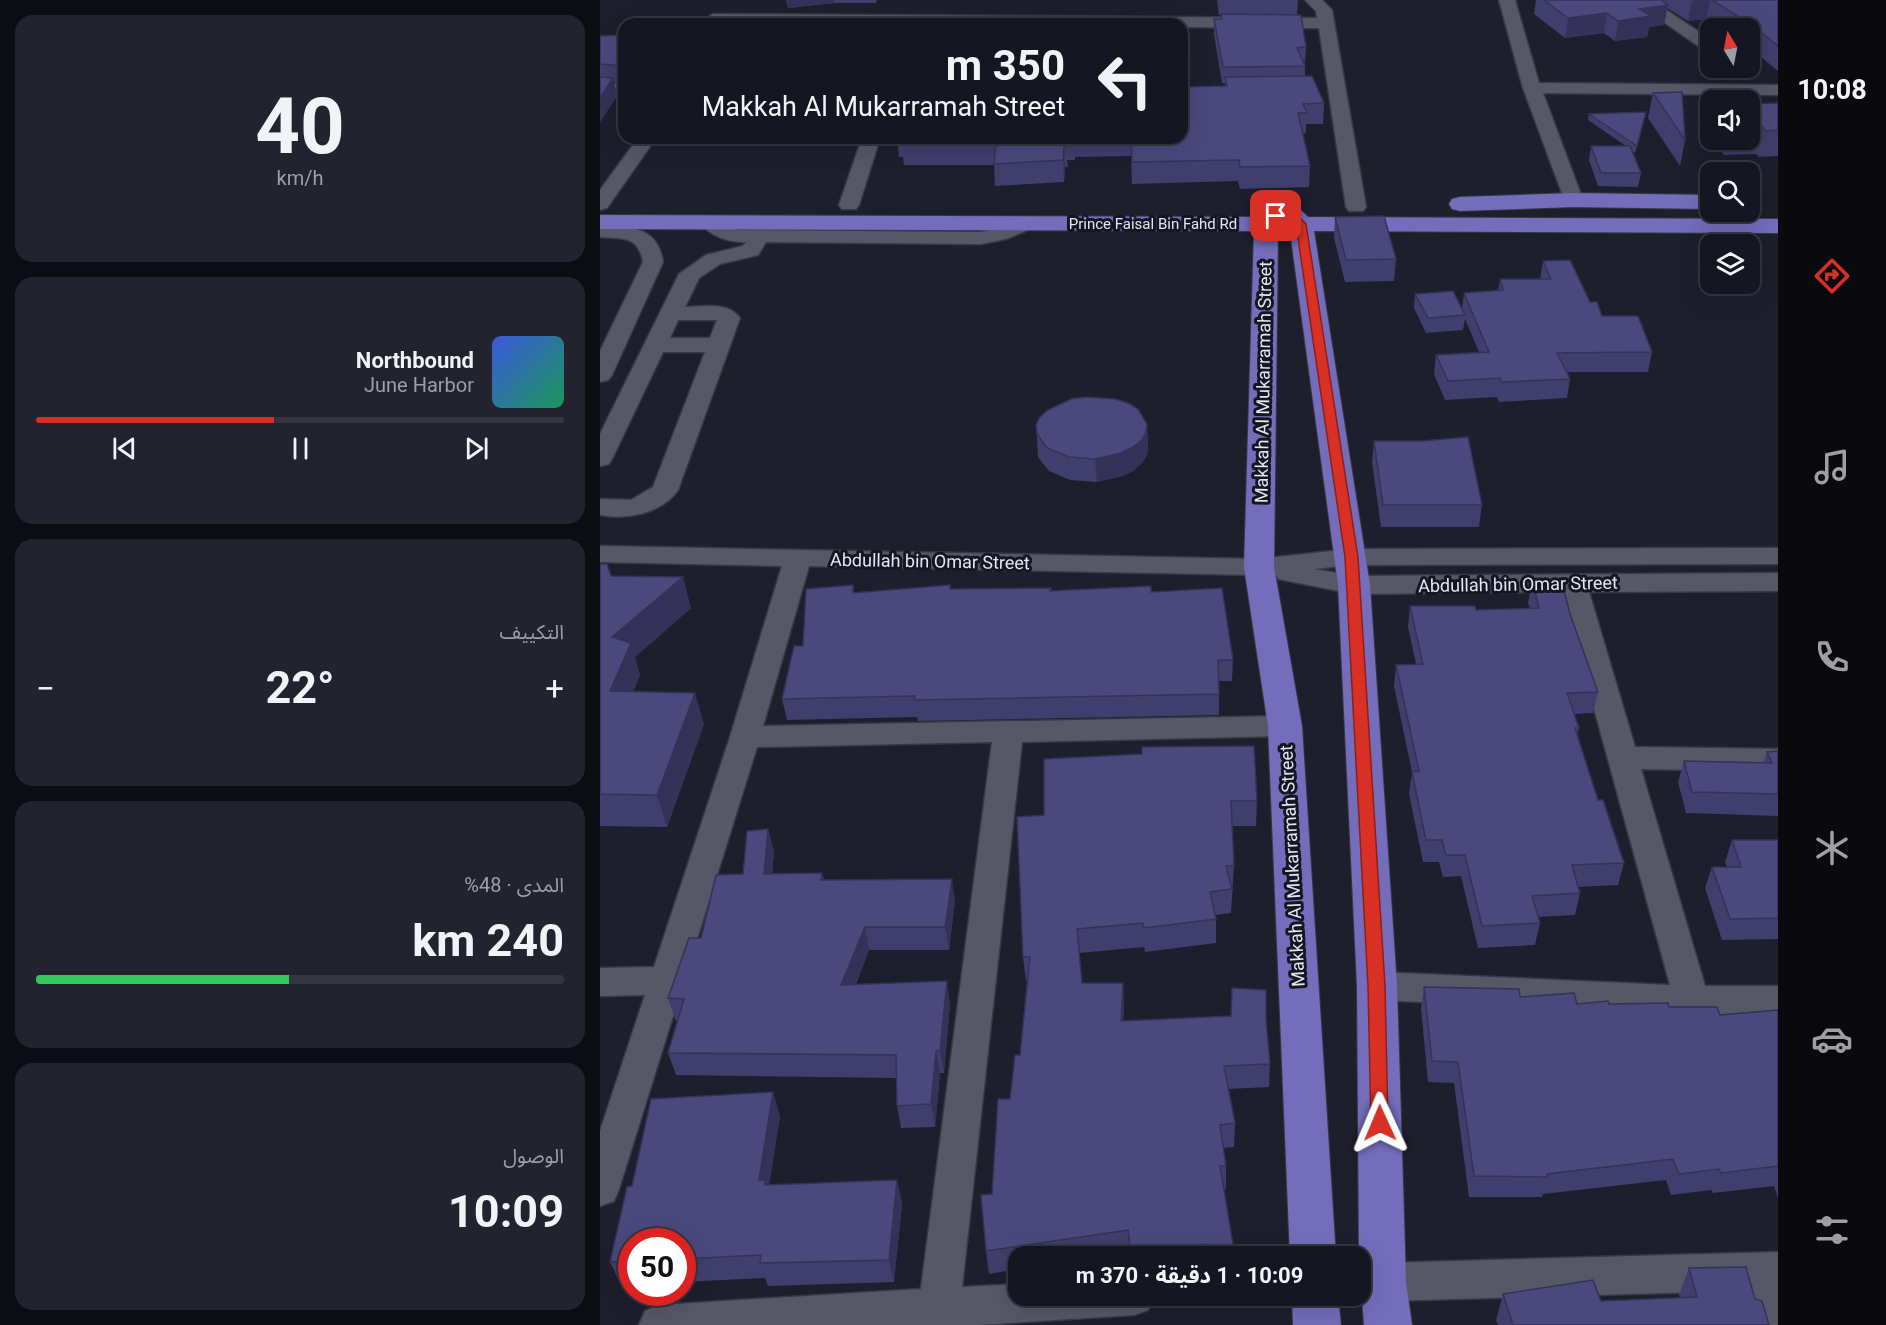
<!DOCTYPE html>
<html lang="ar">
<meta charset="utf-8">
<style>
body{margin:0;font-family:Roboto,"Noto Sans Arabic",sans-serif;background:#23232f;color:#f1f3f6;direction:rtl;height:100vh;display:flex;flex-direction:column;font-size:22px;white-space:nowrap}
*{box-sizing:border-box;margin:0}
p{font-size:20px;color:#9e9fa5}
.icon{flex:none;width:33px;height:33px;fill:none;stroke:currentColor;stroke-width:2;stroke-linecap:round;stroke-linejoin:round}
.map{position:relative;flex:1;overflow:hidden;direction:ltr}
.drawer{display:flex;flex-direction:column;gap:15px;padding:15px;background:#0c0c13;width:600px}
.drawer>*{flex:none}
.top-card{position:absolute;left:18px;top:18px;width:570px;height:126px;border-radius:18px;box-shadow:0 6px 24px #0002,0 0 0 2px #353540;direction:rtl;background:#161622;color:#f1f3f6;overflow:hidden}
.needle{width:39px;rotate:350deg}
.fabs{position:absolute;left:1100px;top:18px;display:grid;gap:12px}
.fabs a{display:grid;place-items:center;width:60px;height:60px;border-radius:12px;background:#161622;box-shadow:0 6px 24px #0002,0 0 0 2px #353540;font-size:30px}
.speed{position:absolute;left:18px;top:1228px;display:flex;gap:12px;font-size:30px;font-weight:700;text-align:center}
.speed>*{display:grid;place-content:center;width:78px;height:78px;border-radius:50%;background:#161622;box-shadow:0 6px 24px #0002,0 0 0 2px #353540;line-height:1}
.speed .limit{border:9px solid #d22;background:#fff;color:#111}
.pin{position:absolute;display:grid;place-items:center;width:51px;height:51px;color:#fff;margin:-26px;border-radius:12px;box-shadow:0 3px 9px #0006}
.me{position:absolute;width:66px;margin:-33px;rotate:359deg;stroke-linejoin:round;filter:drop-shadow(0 0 4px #0008)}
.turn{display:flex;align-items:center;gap:21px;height:126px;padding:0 24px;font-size:27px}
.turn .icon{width:78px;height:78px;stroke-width:2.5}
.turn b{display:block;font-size:42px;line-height:51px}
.big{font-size:45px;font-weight:700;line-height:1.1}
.drawer .card{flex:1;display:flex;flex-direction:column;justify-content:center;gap:9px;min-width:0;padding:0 21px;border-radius:18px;background:#23232f}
.drawer .dial{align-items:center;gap:0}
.dial b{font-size:78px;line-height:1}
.song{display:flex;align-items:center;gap:18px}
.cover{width:72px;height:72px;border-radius:9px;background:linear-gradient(135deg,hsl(230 70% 55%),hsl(150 70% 35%))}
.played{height:6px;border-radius:3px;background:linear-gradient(90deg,#d93025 45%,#353540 45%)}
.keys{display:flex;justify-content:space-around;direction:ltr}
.heat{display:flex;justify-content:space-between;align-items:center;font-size:33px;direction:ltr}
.charge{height:9px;border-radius:4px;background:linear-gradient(90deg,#34c759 48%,#353540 0)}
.trip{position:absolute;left:408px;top:1246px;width:363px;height:60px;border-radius:18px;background:#161622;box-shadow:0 6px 24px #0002,0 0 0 2px #353540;font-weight:700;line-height:60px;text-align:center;direction:rtl}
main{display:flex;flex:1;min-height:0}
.dock{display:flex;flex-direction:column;width:108px;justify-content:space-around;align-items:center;background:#09090e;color:#9e9fa5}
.dock .icon{width:42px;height:42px}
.dock .selected{color:#d93025}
.dock b{font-size:27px;color:#f1f3f6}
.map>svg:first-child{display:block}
</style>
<main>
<nav class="dock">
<b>10:08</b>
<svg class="icon selected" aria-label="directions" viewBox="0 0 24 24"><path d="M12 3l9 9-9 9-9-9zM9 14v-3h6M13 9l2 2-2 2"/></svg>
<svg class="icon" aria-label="music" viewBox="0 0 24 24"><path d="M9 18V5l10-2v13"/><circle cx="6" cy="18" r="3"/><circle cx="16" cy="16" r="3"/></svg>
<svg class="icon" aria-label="phone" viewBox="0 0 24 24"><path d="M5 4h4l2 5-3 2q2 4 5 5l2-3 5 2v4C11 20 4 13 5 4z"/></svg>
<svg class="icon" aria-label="climate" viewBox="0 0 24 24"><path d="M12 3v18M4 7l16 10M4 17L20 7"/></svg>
<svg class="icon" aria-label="car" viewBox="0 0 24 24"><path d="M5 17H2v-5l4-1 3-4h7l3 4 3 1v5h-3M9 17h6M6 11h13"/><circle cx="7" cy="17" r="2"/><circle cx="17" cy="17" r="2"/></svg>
<svg class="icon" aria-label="filters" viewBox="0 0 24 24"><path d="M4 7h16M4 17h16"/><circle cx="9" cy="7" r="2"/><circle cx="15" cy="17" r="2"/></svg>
</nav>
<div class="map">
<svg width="1178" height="1325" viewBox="0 0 1178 1325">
<rect width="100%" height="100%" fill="#1e1e2d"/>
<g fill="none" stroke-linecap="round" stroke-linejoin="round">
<defs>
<path id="minor" d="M 705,0 L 722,0 L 732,10 L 766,207 L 763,211 L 749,211 L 746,207 L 719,28 L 582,27 L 582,24 L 113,24 L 105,19 L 113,14 L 717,18 L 716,11 Z
M 899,0 L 915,0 L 939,83 L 1178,85 L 1178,95 L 943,93 L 983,200 L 980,204 L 966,204 L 923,88 Z
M 1032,0 L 1051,0 L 1110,39 L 1110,51 L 1104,50 Z
M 0,83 L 24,84 L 24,94 L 0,93 Z
M 38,138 L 56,138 L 7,208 L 0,210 L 0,190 Z
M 262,138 L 280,138 L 259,205 L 256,209 L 242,209 L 239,205 Z
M 110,216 L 137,230 L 381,232 C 398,229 418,215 435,219 L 438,223 L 435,227 L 406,239 L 381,244 L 166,242 L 158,255 L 120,264 L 99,278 L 85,307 C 103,307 128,301 140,318 L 78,490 C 61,514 27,520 0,515 L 0,499 L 31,500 L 53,487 L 105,352 L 63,352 L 12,459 L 9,464 L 0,466 L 0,434 L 79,274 L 106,255 L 143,246 L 146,242 C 129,242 110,237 100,222 L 103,218 ZM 78,320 L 117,320 L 110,338 L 70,338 Z
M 0,225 C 31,228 57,225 63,262 L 12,375 L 8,380 L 0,382 L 0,351 L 43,262 C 38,235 23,239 0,237 Z
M 0,546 L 659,559 L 751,549 L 1178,548 L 1178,564 L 751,565 L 714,569 L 754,576 L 1178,573 L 1178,591 L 989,592 L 1035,747 L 1178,749 L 1178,771 L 1041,769 L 1105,986 L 1178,986 L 1178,1014 L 1092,1014 L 777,1000 L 765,996 L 760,986 L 765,976 L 777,972 L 1070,985 L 962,592 L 754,594 L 688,581 L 679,579 L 675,574 L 659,575 L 209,566 L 163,726 L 685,716 L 696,719 L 700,726 L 696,733 L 685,736 L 422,742 L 362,1287 L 418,1284 L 418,1296 L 554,1296 L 548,1310 L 534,1315 L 379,1325 L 39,1325 L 45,1311 L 60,1305 L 321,1289 L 392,742 L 157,747 L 19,1189 L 14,1201 L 0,1206 L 0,1131 L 45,995 L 0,996 L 0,968 L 54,967 L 130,737 L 182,566 L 0,562 Z
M 1178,1252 L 1178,1325 L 1145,1325 L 1136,1291 L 783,1301 L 769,1295 L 763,1282 L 769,1269 L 783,1263 Z"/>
<path id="major" d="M 973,193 L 1110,195 L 1110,209 L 973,207 L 860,211 L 852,209 L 849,204 L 852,199 L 860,197 Z
M 686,202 L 694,204 L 708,217 L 1178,219 L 1178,233 L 714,231 L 770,585 L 797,986 L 806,1282 L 812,1325 L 764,1325 L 759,1257 L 757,986 L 738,585 L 690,231 L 678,231 L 674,567 L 702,726 L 736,1257 L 690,1257 L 668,726 L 644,567 L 654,231 L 0,229 L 0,215 L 660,217 L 678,204 Z
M 692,1296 L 738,1296 L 741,1325 L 693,1325 Z"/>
</defs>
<!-- minor casing -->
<use href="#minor" stroke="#393945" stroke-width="3"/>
<!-- major casing -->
<use href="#major" stroke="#393945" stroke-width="2"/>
<!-- minor -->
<use href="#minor" fill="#575768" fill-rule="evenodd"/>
<!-- major -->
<use href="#major" fill="#746dbb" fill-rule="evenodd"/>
</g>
<!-- wall -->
<path fill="#403e6c" d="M 186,0 L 277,0 L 276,3 L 234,3 L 188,8 Z
M 617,0 L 698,0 L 697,15 L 706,47 L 705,63 L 704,63 L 705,66 L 705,76 L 724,103 L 723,124 L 706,124 L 706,133 L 703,134 L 710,166 L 709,187 L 640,189 L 638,181 L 532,184 L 531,156 L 475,157 L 475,160 L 467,160 L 468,167 L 465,167 L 464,182 L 395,186 L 394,165 L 304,165 L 303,157 L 299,157 L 297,138 L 582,138 L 625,86 L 625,83 L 622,83 L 614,34 L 614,19 L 621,19 L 621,15 L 619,15 Z
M 936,0 L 1178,0 L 1178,71 L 1149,47 L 1149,28 L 1121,28 L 1106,19 L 1088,21 L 1067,8 L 1064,25 L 1049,27 L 1047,37 L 1015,41 L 1004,33 L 965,38 L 934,14 Z
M 24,35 L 24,83 L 14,82 L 17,96 L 0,122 L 0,36 Z
M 1053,93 L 1085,140 L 1080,166 L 1048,118 Z
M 1178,103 L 1178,156 L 1159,157 L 1156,154 L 1124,155 L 1113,140 L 1149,140 L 1149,104 Z
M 1046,112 L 1035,153 L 1031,150 L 1041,173 L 1038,187 L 998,186 L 989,160 L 991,146 L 1026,146 L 988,120 L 989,114 Z
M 1110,118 L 1110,135 L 1107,131 Z
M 735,217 L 796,259 L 794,281 L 745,282 L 734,238 Z
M 943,261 L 990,302 L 1002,316 L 1052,352 L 1048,372 L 967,372 L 970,379 L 967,398 L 899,402 L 897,397 L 845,400 L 834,374 L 836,355 L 879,352 L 865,319 L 863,330 L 826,333 L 814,308 L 815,294 L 862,309 L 864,293 L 898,291 L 900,279 L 940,279 Z
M 547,424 L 548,447 L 547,455 L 542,463 L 533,471 L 522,476 L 497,482 L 470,480 L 449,471 L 438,457 L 436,425 Z
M 774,441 L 882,505 L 879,527 L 781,527 L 772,462 Z
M 0,564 L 11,576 L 91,608 L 35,657 L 40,675 L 33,691 L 104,724 L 67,827 L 0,826 Z
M 932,581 L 970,614 L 998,692 L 993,713 L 974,714 L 979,728 L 977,735 L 998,800 L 1024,863 L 1018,885 L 978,887 L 980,893 L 975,915 L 938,917 L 940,923 L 935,945 L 878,948 L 861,876 L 843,877 L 839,862 L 823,862 L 809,794 L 812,772 L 794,686 L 796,665 L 816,664 L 808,627 L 810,606 L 876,610 L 930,608 L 928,603 Z
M 253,585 L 254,592 L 350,589 L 551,592 L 633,660 L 632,681 L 619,681 L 619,715 L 318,721 L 317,717 L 187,720 L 182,699 L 203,646 Z
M 1178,751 L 1178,816 L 1086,813 L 1078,782 L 1084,761 L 1163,763 L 1167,752 Z
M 444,759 L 657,801 L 656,826 L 632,826 L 634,866 L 631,913 L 615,915 L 616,919 L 616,943 L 545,952 L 544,947 L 479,953 L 482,983 L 523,983 L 524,1007 L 523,1021 L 666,1020 L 670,1064 L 669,1087 L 629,1089 L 635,1123 L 634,1147 L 623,1148 L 626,1166 L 626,1189 L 624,1189 L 635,1257 L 530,1257 L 529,1252 L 499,1257 L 418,1257 L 418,1269 L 389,1274 L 386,1251 L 392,1194 L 410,1099 L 420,1055 L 427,981 L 426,981 L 423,957 L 444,815 Z
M 168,829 L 174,852 L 172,874 L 222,873 L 224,880 L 355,901 L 349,950 L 269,950 L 256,984 L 350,1004 L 344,1073 L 340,1073 L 335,1127 L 301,1128 L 297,1106 L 296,1078 L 76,1075 L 68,1053 L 78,1021 L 76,1021 L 68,998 L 101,938 L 143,874 Z
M 1132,840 L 1178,840 L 1178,939 L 1122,940 L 1105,888 L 1112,867 L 1127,867 L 1125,862 Z
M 824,987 L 977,1004 L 1009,1004 L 1069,1007 L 1120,1015 L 1178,1010 L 1178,1198 L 1174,1186 L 1113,1193 L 1111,1190 L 1071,1195 L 1066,1180 L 943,1194 L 942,1197 L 869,1197 L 854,1083 L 828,1082 L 821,1008 Z
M 180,1116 L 169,1185 L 297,1180 L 302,1204 L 294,1282 L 168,1286 L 165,1278 L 82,1282 L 82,1242 L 32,1242 L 32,1285 L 21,1285 L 10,1262 L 32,1186 Z
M 1089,1268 L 1155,1299 L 1169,1325 L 898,1325 L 896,1320 L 903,1294 L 1001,1301 L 1080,1298 L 1079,1295 Z"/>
<!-- shaded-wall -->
<path fill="#343258" d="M 187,0 L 234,0 L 234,3 L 188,8 Z
M 1101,0 L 1110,0 L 1106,19 L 1088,21 L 1092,1 Z
M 1068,5 L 1064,25 L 1049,27 L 1047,37 L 1015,41 L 1018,21 L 1039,9 Z
M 1007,13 L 1004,33 L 965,38 L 968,18 Z
M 13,78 L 17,96 L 0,122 L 0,98 Z
M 464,146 L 465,167 L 464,182 L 463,160 Z
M 547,424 L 548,447 L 547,455 L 542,463 L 533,471 L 522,476 L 497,482 L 495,459 Z
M 83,577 L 91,608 L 35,657 L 40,675 L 21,723 L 10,691 L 12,637 Z
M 95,693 L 104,724 L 67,827 L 57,795 Z
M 168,829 L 174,852 L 170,897 L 164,874 Z
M 352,879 L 355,901 L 349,950 L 345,927 Z
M 265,927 L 269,950 L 246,1007 L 241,985 Z
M 347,981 L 350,1004 L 344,1073 L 340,1051 Z
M 523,983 L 524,1007 L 522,1045 L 521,1021 Z
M 336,1051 L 340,1073 L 335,1127 L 331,1104 Z
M 173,1092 L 180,1116 L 168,1190 L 159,1180 Z
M 297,1180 L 302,1204 L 294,1282 L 289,1260 Z"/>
<!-- building -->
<path fill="#4b487d" stroke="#343258" stroke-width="1.5" d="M 944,0 L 1061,0 L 1068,5 L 1039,9 L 1051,16 L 1018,21 L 1007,13 L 968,18 Z
M 1112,0 L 1178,0 L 1178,46 L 1153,26 Z
M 621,14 L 701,15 L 706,47 L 697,48 L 705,66 L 623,67 L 614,19 L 622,19 Z
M 401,21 L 401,24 L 333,24 L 334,22 Z
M 472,22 L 569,23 L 569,24 L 472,24 Z
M 24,35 L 24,63 L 22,66 L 0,64 L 0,36 Z
M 712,76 L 724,103 L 703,104 L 707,113 L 698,113 L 710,166 L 640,167 L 639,160 L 532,162 L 531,138 L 582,138 L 582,87 L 627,86 L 625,77 Z
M 0,77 L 13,78 L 0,98 Z
M 1082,92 L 1085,140 L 1053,93 Z
M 1178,103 L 1178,130 L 1165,131 L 1163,127 L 1149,128 L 1149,104 Z
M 1046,112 L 1037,146 L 989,114 Z
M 303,138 L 474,138 L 465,139 L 467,146 L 464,146 L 463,160 L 394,164 L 396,143 L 301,144 Z
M 991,146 L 1030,146 L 1041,173 L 1001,173 Z
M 784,216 L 796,259 L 746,260 L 735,217 Z
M 970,260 L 990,302 L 997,302 L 1002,316 L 1038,316 L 1052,352 L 957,353 L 970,379 L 902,382 L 900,378 L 848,381 L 836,355 L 889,352 L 864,293 L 903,290 L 900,279 L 951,279 L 943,261 Z
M 853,291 L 865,315 L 828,318 L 815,294 Z
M 486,397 L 515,399 L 528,403 L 538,409 L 547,424 L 546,432 L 542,440 L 533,447 L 521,453 L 495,459 L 469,457 L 447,448 L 437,434 L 436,425 L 440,417 L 448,410 L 471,399 Z
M 868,437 L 882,505 L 783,505 L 774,441 L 821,441 Z
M 0,564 L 7,564 L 11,576 L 83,577 L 12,637 L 31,643 L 10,691 L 95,693 L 57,795 L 0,794 Z
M 932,581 L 962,582 L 970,614 L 998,692 L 967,693 L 979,728 L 975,728 L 998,800 L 1003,800 L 1024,863 L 972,865 L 980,893 L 932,896 L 940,923 L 882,926 L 865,855 L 846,855 L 842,840 L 826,840 L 812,772 L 819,771 L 796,665 L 823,664 L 810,606 L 875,606 L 876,610 L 939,608 Z
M 253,585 L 253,593 L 350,585 L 350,589 L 451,588 L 450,591 L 551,586 L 551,592 L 622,588 L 633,660 L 618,660 L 619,694 L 314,700 L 315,696 L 182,699 L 194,646 L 203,646 L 206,589 Z
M 654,746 L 657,801 L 631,801 L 634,866 L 626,866 L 632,889 L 610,892 L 616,919 L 544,928 L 543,923 L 477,929 L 482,983 L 523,983 L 521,1021 L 631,1016 L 632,988 L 666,990 L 666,1020 L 670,1064 L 624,1066 L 635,1123 L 620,1125 L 626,1166 L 620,1166 L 635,1256 L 608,1257 L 606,1244 L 531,1254 L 528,1230 L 386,1251 L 381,1195 L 392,1194 L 398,1099 L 410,1099 L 415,1055 L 420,1055 L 430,957 L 423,957 L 417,817 L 444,815 L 444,759 L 542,754 L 542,747 Z
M 1178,751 L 1178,794 L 1092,792 L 1084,761 L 1172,763 L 1167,752 Z
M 168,829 L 164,874 L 222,873 L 221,880 L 352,879 L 345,927 L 265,927 L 241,985 L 347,981 L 340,1051 L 336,1051 L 331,1104 L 297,1106 L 296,1055 L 68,1053 L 84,999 L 68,998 L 89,938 L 101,938 L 116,875 L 143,874 L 147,831 Z
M 1132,840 L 1178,840 L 1178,918 L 1130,919 L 1112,867 L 1141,867 Z
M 824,987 L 919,989 L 920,997 L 974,993 L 977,1004 L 1008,1001 L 1009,1004 L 1068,1003 L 1069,1007 L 1117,1007 L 1120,1015 L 1178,1010 L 1178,1166 L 1121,1173 L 1119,1169 L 1079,1174 L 1073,1159 L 947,1174 L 947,1177 L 874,1176 L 858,1062 L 832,1061 Z
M 173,1092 L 159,1180 L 165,1180 L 165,1185 L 297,1180 L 289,1260 L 160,1263 L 161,1255 L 82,1259 L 82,1242 L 32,1242 L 32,1261 L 10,1262 L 27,1187 L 32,1186 L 51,1099 Z
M 1146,1267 L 1155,1299 L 1162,1301 L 1169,1325 L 913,1325 L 903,1294 L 993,1280 L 1001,1301 L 1097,1297 L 1089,1268 Z"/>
<!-- route -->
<path fill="#d93025" stroke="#8d1f18" stroke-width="1.5" d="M 682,207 L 689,207 L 706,224 L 758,557 L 785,986 L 788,1123 L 786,1128 L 780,1130 L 773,1128 L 771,1123 L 768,986 L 745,557 L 696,225 L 685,214 L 676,219 L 671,216 Z"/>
<g text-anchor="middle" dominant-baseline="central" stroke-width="6" stroke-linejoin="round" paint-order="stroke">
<!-- far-street labels -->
<g font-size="15" fill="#e4e5ef" stroke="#151523">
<text x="553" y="224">Prince Faisal Bin Fahd Rd</text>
</g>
<!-- street labels -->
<g font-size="18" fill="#e4e5ef" stroke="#151523">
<text transform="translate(663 382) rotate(-89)">Makkah Al Mukarramah Street</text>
<text transform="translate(330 561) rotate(1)">Abdullah bin Omar Street</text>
<text transform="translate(918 584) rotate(-1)">Abdullah bin Omar Street</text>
<text transform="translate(692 866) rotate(-93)">Makkah Al Mukarramah Street</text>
</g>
</g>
</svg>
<div class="fabs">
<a><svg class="needle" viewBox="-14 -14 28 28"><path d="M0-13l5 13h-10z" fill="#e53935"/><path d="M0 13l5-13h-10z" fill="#9e9fa5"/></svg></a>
<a><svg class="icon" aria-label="sound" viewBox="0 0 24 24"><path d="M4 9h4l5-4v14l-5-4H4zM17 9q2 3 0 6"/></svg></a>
<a><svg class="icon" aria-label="search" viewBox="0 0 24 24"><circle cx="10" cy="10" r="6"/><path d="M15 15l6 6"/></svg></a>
<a><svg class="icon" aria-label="layers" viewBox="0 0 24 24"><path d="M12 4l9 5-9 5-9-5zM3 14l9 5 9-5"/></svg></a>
</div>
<div class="speed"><div class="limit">50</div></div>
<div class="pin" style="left:676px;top:216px;background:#d93025"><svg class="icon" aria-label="arrive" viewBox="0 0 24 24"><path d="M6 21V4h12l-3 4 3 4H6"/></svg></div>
<svg class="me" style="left:780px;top:1123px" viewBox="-20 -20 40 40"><path d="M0-17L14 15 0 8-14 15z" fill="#d93025" stroke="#fff" stroke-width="4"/></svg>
<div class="trip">10:09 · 1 دقيقة · 370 m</div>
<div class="top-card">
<div class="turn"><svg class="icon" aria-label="left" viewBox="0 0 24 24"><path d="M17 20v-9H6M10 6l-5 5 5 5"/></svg><div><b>350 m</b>Makkah Al Mukarramah Street</div></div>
</div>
</div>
<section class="drawer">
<div class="card dial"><b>40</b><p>km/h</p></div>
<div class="card">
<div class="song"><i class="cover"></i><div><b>Northbound</b><p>June Harbor</p></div></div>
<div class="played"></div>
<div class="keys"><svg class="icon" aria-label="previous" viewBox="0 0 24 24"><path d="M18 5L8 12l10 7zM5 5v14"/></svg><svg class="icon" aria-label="pause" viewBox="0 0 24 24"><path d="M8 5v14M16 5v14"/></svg><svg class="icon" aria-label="next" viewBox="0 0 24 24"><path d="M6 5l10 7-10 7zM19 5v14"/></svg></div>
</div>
<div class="card"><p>التكييف</p>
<div class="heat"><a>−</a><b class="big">22°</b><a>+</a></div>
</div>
<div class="card"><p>المدى · 48%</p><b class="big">240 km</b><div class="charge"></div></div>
<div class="card"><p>الوصول</p><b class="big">10:09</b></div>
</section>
</main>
